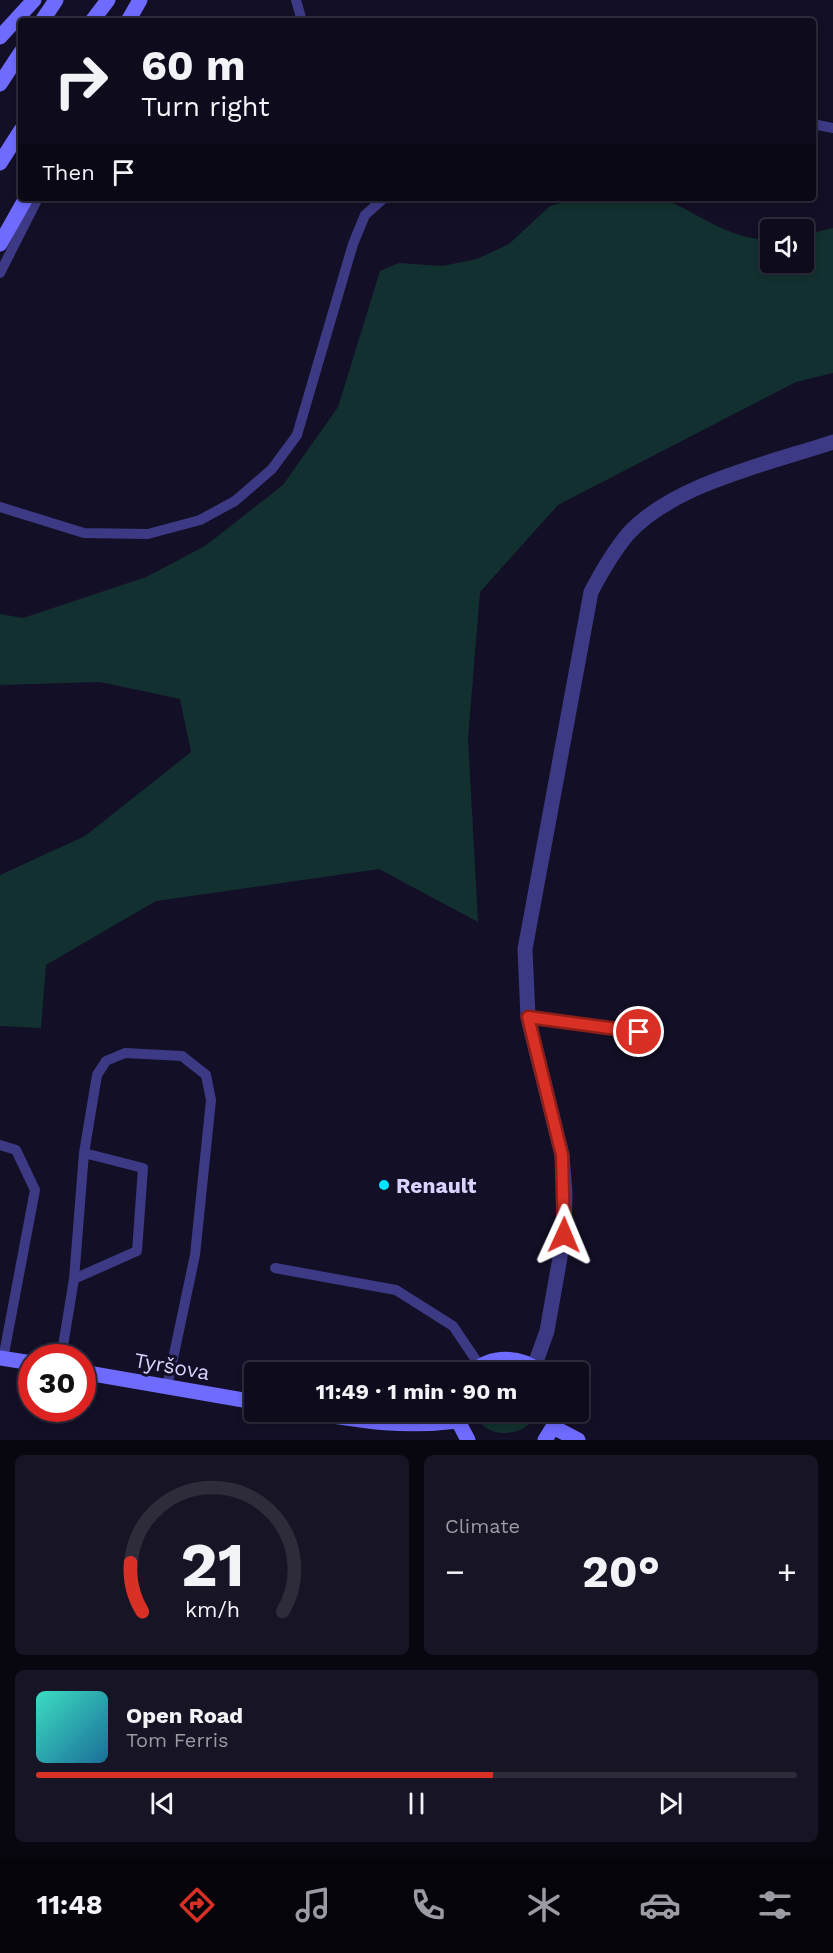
<!DOCTYPE html>
<meta charset="utf-8">
<style>
body{margin:0;font-family:"Work Sans",sans-serif;background:#171425;color:#f1f3f6;height:100vh;display:flex;flex-direction:column;font-size:22px;white-space:nowrap}
*{box-sizing:border-box;margin:0}
p{font-size:20px;color:#9b9ba3}
.icon{flex:none;width:33px;height:33px;fill:none;stroke:currentColor;stroke-width:2;stroke-linecap:round;stroke-linejoin:round}
.map{position:relative;height:1440px;overflow:hidden}
.drawer{display:flex;flex-direction:column;gap:15px;padding:15px;background:#08060f;flex:1}
.drawer>*{flex:none}
.guide{position:absolute;left:18px;top:18px;width:798px;height:183px;border-radius:6px;box-shadow:0 3px 9px #0003,0 0 0 2px #2e2b3b;background:#0e0b1c;color:#f1f3f6;overflow:hidden}
.controls{position:absolute;left:760px;top:219px;display:grid;gap:12px}
.controls a{display:grid;place-items:center;width:54px;height:54px;border-radius:6px;background:#0e0b1c;box-shadow:0 3px 9px #0003,0 0 0 2px #2e2b3b;font-size:30px}
.speed{position:absolute;left:18px;top:1344px;display:flex;gap:12px;font-size:30px;font-weight:700;text-align:center}
.speed>*{display:grid;place-content:center;width:78px;height:78px;border-radius:50%;background:#0e0b1c;box-shadow:0 3px 9px #0003,0 0 0 2px #2e2b3b;line-height:1}
.speed .limit{border:9px solid #d22;background:#fff;color:#111}
.pin{position:absolute;display:grid;place-items:center;width:51px;height:51px;color:#fff;margin:-26px;border:3px solid #fff;border-radius:50%;box-shadow:0 2px 6px #0007}
.me{position:absolute;width:66px;margin:-33px;rotate:1deg;stroke-linejoin:round;filter:drop-shadow(0 0 4px #0008)}
.turn{display:flex;align-items:center;gap:21px;height:126px;padding:0 24px;font-size:27px}
.turn .icon{width:78px;height:78px;stroke-width:2.5}
.turn b{display:block;font-size:42px;line-height:51px}
.then{display:flex;align-items:center;height:57px;padding:0 24px;background:#0003;gap:12px;font-size:22px}
.big{font-size:45px;font-weight:700;line-height:1.1}
.drawer .card{flex:1;display:flex;flex-direction:column;justify-content:center;gap:9px;min-width:0;padding:0 21px;border-radius:9px;background:#171425}
.drawer .dial{align-items:center;gap:0}
.dial svg{height:156px;overflow:visible;fill:none;stroke:#2e2b3b;stroke-width:7;stroke-linecap:round;text-anchor:middle}
.dial text{fill:#f1f3f6;stroke:none}
.song{display:flex;align-items:center;gap:18px}
.cover{width:72px;height:72px;border-radius:9px;background:linear-gradient(135deg,hsl(170 70% 55%),hsl(200 70% 35%))}
.played{height:6px;border-radius:3px;background:linear-gradient(90deg,#d93025 60%,#2e2b3b 60%)}
.keys{display:flex;justify-content:space-around;direction:ltr}
.heat{display:flex;justify-content:space-between;align-items:center;font-size:33px;direction:ltr}
.drawer .tiles{flex:1;display:grid;gap:15px;grid-template-columns:1fr 1fr}
.card:last-child{grid-column:span 2}
.trip{position:absolute;left:244px;top:1362px;width:345px;height:60px;border-radius:6px;background:#0e0b1c;box-shadow:0 3px 9px #0003,0 0 0 2px #2e2b3b;font-weight:700;line-height:60px;text-align:center}
.tab-bar{display:flex;height:96px;justify-content:space-around;align-items:center;background:#06040b;color:#9b9ba3}
.tab-bar .icon{width:42px;height:42px}
.tab-bar .on{color:#d93025}
.tab-bar b{font-size:27px;color:#f1f3f6}
.map>svg:first-child{display:block}
</style>
<div class="map">
<svg width="833" height="1440" viewBox="0 0 833 1440">
<rect width="100%" height="100%" fill="#130f26"/>
<!-- green -->
<path fill="#12302f" d="M 580,198 C 598,198 650,194 664,199 C 702,215 727,239 771,240 L 771,262 L 804,262 L 804,235 L 833,228 L 833,373 L 796,382 L 558,505 L 480,592 L 468,738 L 478,922 L 379,869 L 156,901 L 46,965 L 41,1028 L 0,1026 L 0,875 L 85,836 L 191,752 L 180,699 L 100,682 L 0,685 L 0,614 L 23,618 L 146,577 L 205,546 L 283,485 L 338,407 L 380,271 L 399,263 L 442,266 L 477,259 L 509,244 L 550,206 Z
M 475,1412 L 538,1412 C 527,1440 481,1440 475,1412 Z"/>
<g fill="none" stroke-linecap="round" stroke-linejoin="round">
<!-- lane -->
<path stroke="#3d3a85" stroke-width="10" d="M 296,0 L 302,21
M 813,124 L 833,128
M 0,273 L 38,198
M 0,507 L 84,533 L 148,534 L 200,520 L 235,501 L 272,469 L 297,435 L 353,244 L 365,215 L 384,198
M 528,1018 L 655,1035
M 0,1145 L 16,1150 L 35,1190 L 3,1359
M 275,1268 L 396,1290 L 453,1326 L 480,1366
M 74,1279 L 137,1251 L 143,1168 L 84,1153
M 61,1358 L 74,1279 L 84,1153 L 97,1075 L 106,1061 L 125,1053 L 182,1056 L 206,1075 L 211,1100 L 195,1255 L 167,1387"/>
<!-- street -->
<path stroke="#3d3a85" stroke-width="15" d="M 534,1367 L 547,1331 L 564,1235 L 565,1193 L 562,1155 L 528,1018 L 525,949 L 591,592 C 602,571 613,552 628,534 C 673,484 770,463 833,442"/>
<!-- secondary -->
<path stroke="#6f6bff" stroke-width="15" d="M 42,21 L 56,0
M 92,21 L 108,0
M 128,21 L 140,0
M 0,37 L 34,0
M 0,84 L 21,52
M 0,163 L 21,130
M 0,244 L 26,198
M 0,1358 L 32,1363
M 82,1372 L 255,1402
M 473,1372 C 492,1354 521,1356 540,1372
M 309,1412 C 363,1421 402,1428 458,1421
M 457,1412 L 458,1421 L 468,1440
M 553,1427 L 578,1440
M 545,1440 L 553,1427 L 556,1412"/>
</g>
<g fill="none" stroke-linecap="round" stroke-linejoin="round">
<defs>
<path id="route" d="M 564,1235 L 562,1155 L 528,1017 L 639,1032"/>
</defs>
<!-- route casing -->
<use href="#route" stroke="#8d1f18" stroke-width="15"/>
<!-- route -->
<use href="#route" stroke="#d93025" stroke-width="10"/>
</g>
<!-- markers -->
<circle fill="#00e5ff" stroke="#130f26" stroke-width="2" cx="384" cy="1185" r="6"/>
<g text-anchor="middle" dominant-baseline="central" stroke-width="6" stroke-linejoin="round" paint-order="stroke">
<!-- poi labels -->
<g font-size="21" font-weight="bold" fill="#d9d4ff" stroke="#130f26" text-anchor="start">
<text x="396" y="1185">Renault</text>
</g>
<!-- street labels -->
<g font-size="21" fill="#d9d4ff" stroke="#130f26">
<text transform="translate(172 1366) rotate(10)">Tyršova</text>
</g>
</g>
</svg>
<div class="controls">
<a><svg class="icon" aria-label="sound" viewBox="0 0 24 24"><path d="M4 9h4l5-4v14l-5-4H4zM17 9q2 3 0 6"/></svg></a>
</div>
<div class="speed"><div class="limit">30</div></div>
<div class="pin" style="left:639px;top:1032px;background:#d93025"><svg class="icon" aria-label="arrive" viewBox="0 0 24 24"><path d="M6 21V4h12l-3 4 3 4H6"/></svg></div>
<svg class="me" style="left:564px;top:1235px" viewBox="-20 -20 40 40"><path d="M0-17L14 15 0 8-14 15z" fill="#d93025" stroke="#fff" stroke-width="4"/></svg>
<div class="trip">11:49 · 1 min · 90 m</div>
<div class="guide">
<div class="turn"><svg class="icon" aria-label="right" viewBox="0 0 24 24"><path d="M7 20v-9h11M14 6l5 5-5 5"/></svg><div><b>60 m</b>Turn right</div></div>
<div class="then">Then<svg class="icon" aria-label="arrive" viewBox="0 0 24 24"><path d="M6 21V4h12l-3 4 3 4H6"/></svg></div>
</div>
</div>
<section class="drawer">
<div class="tiles">
<div class="card dial"><svg viewBox="0 0 100 80">
<path d="M14 69A42 42 0 1 1 86 69"/>
<path d="M14 69A42 42 0 0 1 8 44" stroke="#d93025"/>
<text x="50" y="56" font-size="32" font-weight="700">21</text>
<text x="50" y="72" font-size="11">km/h</text>
</svg></div>
<div class="card"><p>Climate</p>
<div class="heat"><a>−</a><b class="big">20°</b><a>+</a></div>
</div>
<div class="card">
<div class="song"><i class="cover"></i><div><b>Open Road</b><p>Tom Ferris</p></div></div>
<div class="played"></div>
<div class="keys"><svg class="icon" aria-label="previous" viewBox="0 0 24 24"><path d="M18 5L8 12l10 7zM5 5v14"/></svg><svg class="icon" aria-label="pause" viewBox="0 0 24 24"><path d="M8 5v14M16 5v14"/></svg><svg class="icon" aria-label="next" viewBox="0 0 24 24"><path d="M6 5l10 7-10 7zM19 5v14"/></svg></div>
</div>
</div>
</section>
<nav class="tab-bar">
<b>11:48</b>
<svg class="icon on" aria-label="directions" viewBox="0 0 24 24"><path d="M12 3l9 9-9 9-9-9zM9 14v-3h6M13 9l2 2-2 2"/></svg>
<svg class="icon" aria-label="music" viewBox="0 0 24 24"><path d="M9 18V5l10-2v13"/><circle cx="6" cy="18" r="3"/><circle cx="16" cy="16" r="3"/></svg>
<svg class="icon" aria-label="phone" viewBox="0 0 24 24"><path d="M5 4h4l2 5-3 2q2 4 5 5l2-3 5 2v4C11 20 4 13 5 4z"/></svg>
<svg class="icon" aria-label="climate" viewBox="0 0 24 24"><path d="M12 3v18M4 7l16 10M4 17L20 7"/></svg>
<svg class="icon" aria-label="car" viewBox="0 0 24 24"><path d="M5 17H2v-5l4-1 3-4h7l3 4 3 1v5h-3M9 17h6M6 11h13"/><circle cx="7" cy="17" r="2"/><circle cx="17" cy="17" r="2"/></svg>
<svg class="icon" aria-label="filters" viewBox="0 0 24 24"><path d="M4 7h16M4 17h16"/><circle cx="9" cy="7" r="2"/><circle cx="15" cy="17" r="2"/></svg>
</nav>
